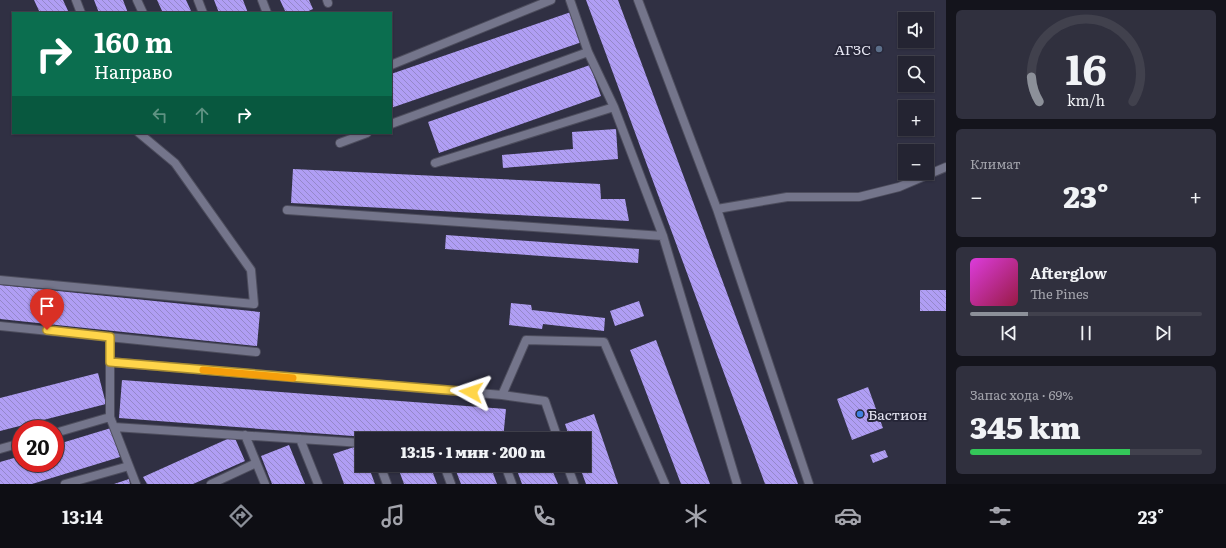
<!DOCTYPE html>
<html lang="ru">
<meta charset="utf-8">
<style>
body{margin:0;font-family:Literata,serif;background:#30303e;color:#f1f3f6;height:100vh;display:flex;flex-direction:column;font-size:15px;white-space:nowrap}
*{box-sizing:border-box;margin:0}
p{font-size:13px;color:#a3a4ac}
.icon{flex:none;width:22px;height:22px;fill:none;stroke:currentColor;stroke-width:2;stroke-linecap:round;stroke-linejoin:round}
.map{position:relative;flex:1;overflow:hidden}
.drawer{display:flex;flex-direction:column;gap:10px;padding:10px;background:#14141c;width:280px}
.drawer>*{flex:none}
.guide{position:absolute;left:12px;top:12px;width:380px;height:122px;border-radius:0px;box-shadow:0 1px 3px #0004,0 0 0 1px #41414d;background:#0b6e4f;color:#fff;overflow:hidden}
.buttons{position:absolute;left:898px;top:12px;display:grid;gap:8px}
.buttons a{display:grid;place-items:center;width:36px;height:36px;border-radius:0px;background:#242432;box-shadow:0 1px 3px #0004,0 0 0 1px #41414d;font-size:20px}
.speed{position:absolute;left:12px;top:420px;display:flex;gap:8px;font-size:20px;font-weight:700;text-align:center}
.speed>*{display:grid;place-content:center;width:52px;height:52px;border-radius:50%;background:#242432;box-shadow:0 1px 3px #0004,0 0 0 1px #41414d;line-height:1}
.speed .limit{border:6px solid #d22;background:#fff;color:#111}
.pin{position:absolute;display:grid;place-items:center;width:34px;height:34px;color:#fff;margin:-41px -17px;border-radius:50% 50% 50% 0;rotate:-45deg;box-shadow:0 0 4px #0007}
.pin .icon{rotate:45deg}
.me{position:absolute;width:44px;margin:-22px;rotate:275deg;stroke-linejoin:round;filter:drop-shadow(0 0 3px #0008)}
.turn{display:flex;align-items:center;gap:14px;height:84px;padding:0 16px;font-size:18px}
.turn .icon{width:52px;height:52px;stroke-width:2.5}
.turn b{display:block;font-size:28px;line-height:34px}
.lanes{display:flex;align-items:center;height:38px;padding:0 16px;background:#0003;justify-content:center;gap:20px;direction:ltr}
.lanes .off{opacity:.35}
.big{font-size:30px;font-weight:800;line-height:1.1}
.drawer .widget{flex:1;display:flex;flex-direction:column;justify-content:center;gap:6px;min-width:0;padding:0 14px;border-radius:6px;background:#30303e}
.drawer .dial{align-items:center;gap:0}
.dial svg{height:104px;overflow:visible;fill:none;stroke:#41414d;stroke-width:7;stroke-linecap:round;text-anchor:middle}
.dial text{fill:#f1f3f6;stroke:none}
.song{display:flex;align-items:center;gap:12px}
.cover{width:48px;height:48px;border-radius:6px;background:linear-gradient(135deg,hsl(300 70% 55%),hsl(340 70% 35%))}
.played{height:4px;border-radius:2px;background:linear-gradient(90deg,#8c9099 25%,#41414d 25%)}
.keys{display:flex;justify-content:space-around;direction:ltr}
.heat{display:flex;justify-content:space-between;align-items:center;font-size:22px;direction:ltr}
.charge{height:6px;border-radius:3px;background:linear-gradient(90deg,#34c759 69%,#41414d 0)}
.trip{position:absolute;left:355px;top:432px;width:236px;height:40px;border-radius:0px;background:#242432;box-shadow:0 1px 3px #0004,0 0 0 1px #41414d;font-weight:800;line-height:40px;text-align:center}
.tab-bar{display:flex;height:64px;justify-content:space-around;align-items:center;background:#0e0e14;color:#a3a4ac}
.tab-bar .icon{width:28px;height:28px}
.tab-bar .selected{color:#8c9099}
.tab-bar b{font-size:18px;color:#f1f3f6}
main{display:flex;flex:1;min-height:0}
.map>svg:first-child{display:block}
</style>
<main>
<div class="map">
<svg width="946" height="484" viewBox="0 0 946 484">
<defs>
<pattern id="building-back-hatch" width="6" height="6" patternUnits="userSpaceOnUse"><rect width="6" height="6" fill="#b09ef4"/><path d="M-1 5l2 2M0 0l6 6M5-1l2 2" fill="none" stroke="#9588c9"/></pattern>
</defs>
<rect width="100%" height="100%" fill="#303043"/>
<!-- building -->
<path fill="url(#building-back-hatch)" d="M 34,0 L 63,0 L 69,13 L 40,13 Z
M 94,0 L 123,0 L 128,13 L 99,13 Z
M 157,0 L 186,0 L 192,13 L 163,13 Z
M 214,0 L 243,0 L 248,13 L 219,13 Z
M 280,0 L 309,0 L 313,9 L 304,13 L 286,13 Z
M 586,0 L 618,0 L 798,484 L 765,484 Z
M 571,12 L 582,42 L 391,108 L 391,74 Z
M 590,65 L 601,96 L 439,153 L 428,122 Z
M 616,129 L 618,159 L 503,168 L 502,155 L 573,149 L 572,132 Z
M 293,169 L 600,184 L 601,199 L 625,199 L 629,221 L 291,203 Z
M 446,235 L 639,249 L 638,263 L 445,249 Z
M 0,285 L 260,312 L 257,346 L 0,319 Z
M 920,290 L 946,290 L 946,311 L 920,311 Z
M 639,301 L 644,316 L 615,326 L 610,311 Z
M 511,303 L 531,305 L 532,310 L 605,318 L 604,331 L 543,324 L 542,329 L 509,325 Z
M 656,340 L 710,484 L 681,484 L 630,350 Z
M 98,373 L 106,404 L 0,431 L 0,398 Z
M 122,380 L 506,409 L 503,439 L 392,439 L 119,418 Z
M 868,387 L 883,428 L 852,440 L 837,399 Z
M 594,414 L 618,484 L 586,484 L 579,465 L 584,465 L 584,439 L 570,439 L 565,424 Z
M 111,428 L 120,457 L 32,484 L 0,484 L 0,462 L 21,456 L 21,463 L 55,463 L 55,445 Z
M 234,436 L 245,461 L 193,484 L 147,484 L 143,477 Z
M 289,445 L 305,484 L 272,484 L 261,456 Z
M 360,445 L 362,450 L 362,465 L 368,465 L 375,484 L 344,484 L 333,454 Z
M 885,450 L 888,457 L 873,463 L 870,455 Z
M 397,465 L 430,465 L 437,484 L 404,484 Z
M 457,465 L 490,465 L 497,484 L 461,484 L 454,466 Z
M 515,465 L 550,465 L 558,484 L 522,484 Z
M 129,479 L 130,484 L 114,484 Z"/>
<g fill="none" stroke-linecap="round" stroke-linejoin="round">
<defs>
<path id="lane" d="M 76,0 L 81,13
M 137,0 L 143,13
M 198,0 L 203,13
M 262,0 L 267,13
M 327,0 L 328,3
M 570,0 L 588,52 L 614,107 L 663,236 L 737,484
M 638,0 L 717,209 L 809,484
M 391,65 L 551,0
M 391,124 L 588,52
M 340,143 L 367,133
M 435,163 L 614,107
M 717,209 L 787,197 L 859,197 L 899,187 L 946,167
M 287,210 L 663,236
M 0,280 L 254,304 L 251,270 L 175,163 L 139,133
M 0,326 L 256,352
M 110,337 L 110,417 L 136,484
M 110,362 L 502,395 L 526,340 L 604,342 L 665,484
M 502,395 L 545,401 L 558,439
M 114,427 L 362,443
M 55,433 L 110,417
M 245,435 L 265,484
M 300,439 L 318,484
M 0,449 L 21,443
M 380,465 L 387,484
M 444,465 L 451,484
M 505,465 L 512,484
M 567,465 L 574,484
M 65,484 L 129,466
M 211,484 L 256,463"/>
</defs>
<!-- lane casing -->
<use href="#lane" stroke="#4d4d5d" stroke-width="10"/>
<!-- lane -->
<use href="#lane" stroke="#74758b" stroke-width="8"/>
</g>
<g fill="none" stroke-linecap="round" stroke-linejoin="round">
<defs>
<path id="route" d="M 47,330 L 110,337 L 110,362 L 471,392"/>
</defs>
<!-- route casing -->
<use href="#route" stroke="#a68a30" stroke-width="10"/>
<!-- route -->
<use href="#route" stroke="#ffd54a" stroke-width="7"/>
<!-- slow -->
<path stroke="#f59e0b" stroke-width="7" d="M 203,370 L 293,378"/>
</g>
<!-- markers -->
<circle fill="#5c6f8a" stroke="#262638" stroke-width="1.5" cx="879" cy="49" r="4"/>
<circle fill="#3f7fe0" stroke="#262638" stroke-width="1.5" cx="860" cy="414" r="4"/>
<g text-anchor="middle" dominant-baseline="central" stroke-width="4" stroke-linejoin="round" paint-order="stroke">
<!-- poi labels -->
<g font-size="14" fill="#e5e5f2" stroke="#262638" text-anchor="end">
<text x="871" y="49">АГЗС</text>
<text x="868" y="414" text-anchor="start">Бастион</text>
</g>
</g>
</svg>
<div class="buttons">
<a><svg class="icon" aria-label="sound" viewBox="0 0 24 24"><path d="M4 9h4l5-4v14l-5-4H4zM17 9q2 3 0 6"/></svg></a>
<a><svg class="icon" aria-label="search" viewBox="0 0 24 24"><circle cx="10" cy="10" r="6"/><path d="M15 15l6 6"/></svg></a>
<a>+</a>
<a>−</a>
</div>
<div class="speed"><div class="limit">20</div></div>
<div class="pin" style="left:47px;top:330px;background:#d93025"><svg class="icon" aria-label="arrive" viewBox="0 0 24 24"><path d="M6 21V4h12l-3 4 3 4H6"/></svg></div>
<svg class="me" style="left:471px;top:392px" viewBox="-20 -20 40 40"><path d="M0-17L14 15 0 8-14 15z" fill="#ffd54a" stroke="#fff" stroke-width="4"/></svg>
<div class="trip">13:15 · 1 мин · 200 m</div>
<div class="guide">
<div class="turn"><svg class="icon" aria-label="right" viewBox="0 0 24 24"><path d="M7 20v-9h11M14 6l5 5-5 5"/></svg><div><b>160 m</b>Направо</div></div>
<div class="lanes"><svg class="icon off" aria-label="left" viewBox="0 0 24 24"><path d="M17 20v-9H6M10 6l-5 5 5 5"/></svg><svg class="icon off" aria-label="ahead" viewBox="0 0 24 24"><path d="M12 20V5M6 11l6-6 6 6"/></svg><svg class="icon" aria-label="right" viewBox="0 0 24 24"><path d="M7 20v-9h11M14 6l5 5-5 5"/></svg></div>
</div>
</div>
<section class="drawer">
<div class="widget dial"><svg viewBox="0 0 100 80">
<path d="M14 69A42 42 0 1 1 86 69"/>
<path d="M14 69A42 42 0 0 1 8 50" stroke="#8c9099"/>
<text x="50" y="56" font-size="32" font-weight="700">16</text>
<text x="50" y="72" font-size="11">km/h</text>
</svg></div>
<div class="widget"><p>Климат</p>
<div class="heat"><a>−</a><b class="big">23°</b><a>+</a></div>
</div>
<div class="widget">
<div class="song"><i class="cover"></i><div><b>Afterglow</b><p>The Pines</p></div></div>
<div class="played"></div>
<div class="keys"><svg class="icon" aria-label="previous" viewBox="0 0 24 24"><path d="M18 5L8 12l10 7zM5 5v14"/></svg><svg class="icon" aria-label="pause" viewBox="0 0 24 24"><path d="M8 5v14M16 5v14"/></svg><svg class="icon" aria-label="next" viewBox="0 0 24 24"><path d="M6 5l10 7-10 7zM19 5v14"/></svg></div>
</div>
<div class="widget"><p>Запас хода · 69%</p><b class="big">345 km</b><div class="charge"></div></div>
</section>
</main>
<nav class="tab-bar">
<b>13:14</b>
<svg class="icon selected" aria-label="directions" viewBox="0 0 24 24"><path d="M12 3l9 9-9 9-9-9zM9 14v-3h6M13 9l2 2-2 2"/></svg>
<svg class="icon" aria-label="music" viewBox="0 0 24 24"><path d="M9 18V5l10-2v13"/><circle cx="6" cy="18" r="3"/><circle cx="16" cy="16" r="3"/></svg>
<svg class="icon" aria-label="phone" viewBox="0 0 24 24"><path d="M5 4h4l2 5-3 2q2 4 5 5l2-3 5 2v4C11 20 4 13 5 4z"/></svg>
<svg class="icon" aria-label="climate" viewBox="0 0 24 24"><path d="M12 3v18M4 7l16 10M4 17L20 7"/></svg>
<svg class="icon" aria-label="car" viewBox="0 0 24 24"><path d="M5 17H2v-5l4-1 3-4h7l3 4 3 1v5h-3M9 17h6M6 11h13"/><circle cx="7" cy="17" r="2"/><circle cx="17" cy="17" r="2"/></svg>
<svg class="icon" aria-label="filters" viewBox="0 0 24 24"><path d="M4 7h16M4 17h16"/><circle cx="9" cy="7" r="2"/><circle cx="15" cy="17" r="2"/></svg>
<b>23°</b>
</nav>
